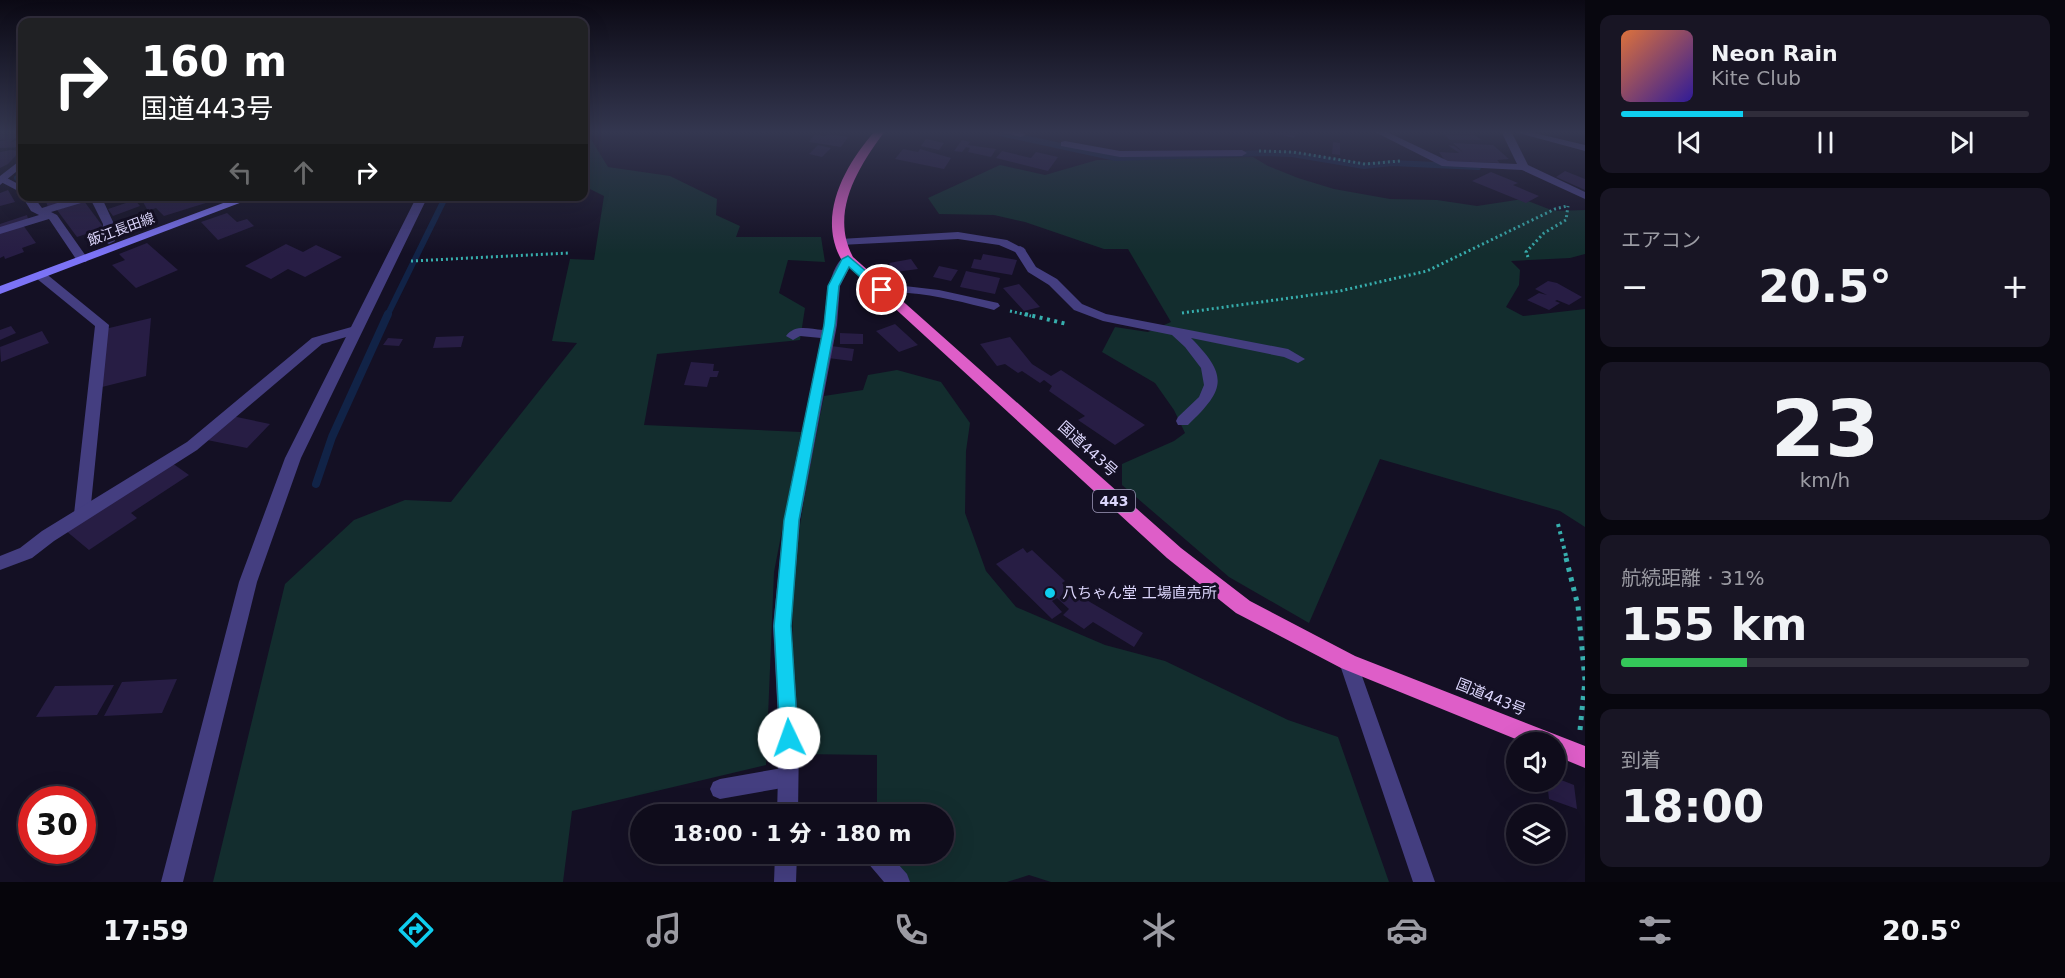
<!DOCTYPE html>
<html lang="ja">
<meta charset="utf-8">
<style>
body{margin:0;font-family:"DejaVu Sans","Noto Sans JP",sans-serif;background:#181524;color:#f1f3f6;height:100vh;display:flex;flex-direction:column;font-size:22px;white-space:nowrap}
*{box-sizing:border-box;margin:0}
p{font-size:20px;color:#9b9ba3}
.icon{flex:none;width:33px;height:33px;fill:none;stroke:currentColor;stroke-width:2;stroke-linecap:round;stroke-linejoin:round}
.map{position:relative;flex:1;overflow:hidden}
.sheet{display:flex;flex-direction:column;gap:15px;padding:15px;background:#08070f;width:480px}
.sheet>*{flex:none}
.guide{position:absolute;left:18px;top:18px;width:570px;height:183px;border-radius:12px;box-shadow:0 6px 24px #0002,0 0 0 2px #2f2c3a;background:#202124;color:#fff;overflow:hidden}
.tools{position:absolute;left:1506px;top:732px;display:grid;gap:12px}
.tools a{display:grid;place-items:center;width:60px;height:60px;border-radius:50%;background:#0f0c1b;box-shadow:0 6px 24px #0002,0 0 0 2px #2f2c3a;font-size:30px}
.speed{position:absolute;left:18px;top:786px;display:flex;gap:12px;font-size:30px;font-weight:700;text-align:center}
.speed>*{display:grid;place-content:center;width:78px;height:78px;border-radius:50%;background:#0f0c1b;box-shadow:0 6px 24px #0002,0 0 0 2px #2f2c3a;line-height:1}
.speed .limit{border:9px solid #d22;background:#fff;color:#111}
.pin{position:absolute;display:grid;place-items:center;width:51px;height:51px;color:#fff;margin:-26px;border:3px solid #fff;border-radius:50%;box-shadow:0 2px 6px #0007}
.me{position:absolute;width:66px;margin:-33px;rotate:357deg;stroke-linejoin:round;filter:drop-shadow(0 0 4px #0008)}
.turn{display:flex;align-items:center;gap:21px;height:126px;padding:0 24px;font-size:27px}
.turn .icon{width:78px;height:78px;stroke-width:2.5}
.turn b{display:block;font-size:42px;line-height:51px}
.lanes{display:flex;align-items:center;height:57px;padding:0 24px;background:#0003;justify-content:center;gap:30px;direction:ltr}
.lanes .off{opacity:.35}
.big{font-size:45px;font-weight:800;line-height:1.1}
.sheet .card{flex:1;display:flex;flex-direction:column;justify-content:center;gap:9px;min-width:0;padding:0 21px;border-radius:12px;background:#181524}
.sheet .dial{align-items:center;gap:0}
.dial b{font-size:78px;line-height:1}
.song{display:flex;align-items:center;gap:18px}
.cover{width:72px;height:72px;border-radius:9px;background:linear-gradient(135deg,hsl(20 70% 55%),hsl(250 70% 35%))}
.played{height:6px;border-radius:3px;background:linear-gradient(90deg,#0fceef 30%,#2f2c3a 30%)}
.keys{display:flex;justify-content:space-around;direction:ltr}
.heat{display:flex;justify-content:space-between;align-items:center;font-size:33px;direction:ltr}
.charge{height:9px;border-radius:4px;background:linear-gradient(90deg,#34c759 31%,#2f2c3a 0)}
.trip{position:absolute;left:630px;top:804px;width:324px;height:60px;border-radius:30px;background:#0f0c1b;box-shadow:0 6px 24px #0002,0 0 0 2px #2f2c3a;font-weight:800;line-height:60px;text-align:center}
.dock{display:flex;height:96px;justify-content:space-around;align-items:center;background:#06050b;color:#9b9ba3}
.dock .icon{width:42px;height:42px}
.dock .on{color:#0fceef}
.dock b{font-size:27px;color:#f1f3f6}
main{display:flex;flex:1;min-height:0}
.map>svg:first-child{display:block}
</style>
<main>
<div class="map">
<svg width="1585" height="882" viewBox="0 0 1585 882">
<rect width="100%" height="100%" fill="#141024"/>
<!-- green -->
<path fill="#132d2e" d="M 584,131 L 586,131 L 608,167 L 670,176 L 717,199 L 716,215 L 740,226 L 736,237 L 821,237 L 825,262 L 788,260 L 779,293 L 805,308 L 800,340 L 657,354 L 644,425 L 801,432 L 774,572 L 766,765 L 572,811 L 563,882 L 213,882 L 285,584 L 354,520 L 405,500 L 451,502 L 577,343 L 552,341 L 570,259 L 594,260 L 604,196 L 584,186 Z
M 1253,157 L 1268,166 L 1298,178 L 1334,189 L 1390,199 L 1437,200 L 1477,206 L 1523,199 L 1554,211 L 1585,210 L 1585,254 L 1570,258 L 1511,261 L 1520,270 L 1519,285 L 1506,307 L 1523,316 L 1585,309 L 1585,527 L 1560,511 L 1380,459 L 1309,623 L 1229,577 L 1122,485 L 1122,464 L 1174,441 L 1185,433 L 1174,410 L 1155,383 L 1102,352 L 1115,327 L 1148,332 L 1171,322 L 1128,249 L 1104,249 L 1025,222 L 994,215 L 939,214 L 928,198 L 1000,165 L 1045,175 L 1097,160 Z
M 897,370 L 941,382 L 970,423 L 966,451 L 965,513 L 986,571 L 1016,607 L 1105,645 L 1165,661 L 1288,720 L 1338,737 L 1389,882 L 1051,882 L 1029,875 L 1007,882 L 907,882 L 884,854 L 944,854 L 944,814 L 877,814 L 877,755 L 799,754 C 795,701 791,648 793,595 C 796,528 811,462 824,396 L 863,390 L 868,375 Z"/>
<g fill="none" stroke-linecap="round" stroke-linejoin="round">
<!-- stream-far1 -->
<path stroke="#112347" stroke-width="6" d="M 991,131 L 1116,158 L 1266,153 L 1292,154 L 1364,166 L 1392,163 L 1478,167
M 17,178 L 22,177
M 387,316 L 446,196"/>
<!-- stream -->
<path stroke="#112347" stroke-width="8" d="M 316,484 L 332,437 L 388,314"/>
</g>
<!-- building -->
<path fill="#271d44" d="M 0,131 L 22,131 L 11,142 L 22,139 L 22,147 L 0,148 L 0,141 L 8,140 L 0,140 Z
M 1280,131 L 1299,131 L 1294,138 L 1277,134 Z
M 1439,131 L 1468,131 L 1482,140 L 1450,140 Z
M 827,133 L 848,137 L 841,147 L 809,142 L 815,134 L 825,136 Z
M 926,139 L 944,143 L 939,150 L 921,146 Z
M 962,140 L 970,142 L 968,145 L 996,149 L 991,157 L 968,152 L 970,148 L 966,147 L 962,152 L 954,151 Z
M 1333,142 L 1340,143 L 1340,155 L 1332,154 Z
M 1453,143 L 1472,144 L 1480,151 L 1472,144 L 1493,145 L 1509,159 L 1497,160 L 1500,163 L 1445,161 L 1439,152 L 1459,153 L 1448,145 L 1454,146 L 1463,152 Z
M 818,145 L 831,148 L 822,157 L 809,154 Z
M 903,149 L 918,152 L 920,149 L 951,158 L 944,169 L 895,159 Z
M 11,150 L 20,151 L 8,164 L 0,168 L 0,152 Z
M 1002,151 L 1031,158 L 1036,152 L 1058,157 L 1048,171 L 996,158 Z
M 1565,171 L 1585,179 L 1585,190 L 1556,177 Z
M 1491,172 L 1518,183 L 1513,185 L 1539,196 L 1526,203 L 1472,181 Z
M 8,190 L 15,202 L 0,206 L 0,193 Z
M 44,196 L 85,196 L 48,207 Z
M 143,196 L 187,198 L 204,196 L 209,202 L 164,216 L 156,208 L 148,211 L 143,202 L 147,201 Z
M 135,200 L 140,206 L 113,216 L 108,209 Z
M 84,201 L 104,228 L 77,237 L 57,210 Z
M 227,213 L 237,222 L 247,219 L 254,226 L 218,240 L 201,222 Z
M 27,215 L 28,219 L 0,228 L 0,224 Z
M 23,225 L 36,243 L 22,248 L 24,252 L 5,259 L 4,256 L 0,258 L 0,233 Z
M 147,243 L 178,270 L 136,288 L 112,265 L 125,260 L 119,254 Z
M 286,244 L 303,252 L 316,245 L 342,257 L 305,277 L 288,269 L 271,279 L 245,266 Z
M 983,254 L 1017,260 L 1012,275 L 971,268 L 974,259 L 981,260 Z
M 911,259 L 918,269 L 896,272 L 889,263 Z
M 939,266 L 958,270 L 951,281 L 933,277 Z
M 966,271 L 1000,278 L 995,294 L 960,287 Z
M 1548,281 L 1557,283 L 1582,297 L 1569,305 L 1557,300 L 1555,301 L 1560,303 L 1549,310 L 1527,300 L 1539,293 L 1547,295 L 1535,289 Z
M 1019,284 L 1040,307 L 1024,311 L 1003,288 Z
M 151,318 L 146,376 L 98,388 L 105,329 Z
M 895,324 L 918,345 L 899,352 L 876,331 Z
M 11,326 L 16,333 L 0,340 L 0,330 Z
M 42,331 L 49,343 L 1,362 L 0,347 Z
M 840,333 L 863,334 L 863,344 L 840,344 Z
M 464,336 L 461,347 L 433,348 L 436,337 Z
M 1010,337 L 1032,364 L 1051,376 L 1061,370 L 1145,425 L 1115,445 L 1078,420 L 1085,416 L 1049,391 L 1052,386 L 1044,380 L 1040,383 L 1022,371 L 1018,373 L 1005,364 L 997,366 L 980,344 Z
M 388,338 L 403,339 L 399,346 L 383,345 Z
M 831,346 L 854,349 L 852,361 L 828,358 Z
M 691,362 L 714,364 L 713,371 L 719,371 L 717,377 L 710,377 L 707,387 L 684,385 Z
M 232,416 L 270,424 L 247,448 L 207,440 Z
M 172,463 L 189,475 L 131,513 L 137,518 L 89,550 L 65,530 Z
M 1023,548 L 1027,553 L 1032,550 L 1065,581 L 1062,583 L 1066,588 L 1143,633 L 1134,647 L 1093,622 L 1084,629 L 1063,615 L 1069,609 L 1057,598 L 1052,601 L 1062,612 L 1052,619 L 996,564 Z
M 177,679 L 162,713 L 104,716 L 122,682 Z
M 114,685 L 97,715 L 36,717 L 55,686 Z
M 1556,778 L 1574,785 L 1577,809 L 1549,799 L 1547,782 L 1556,782 Z"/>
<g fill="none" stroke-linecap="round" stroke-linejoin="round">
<!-- path-far2 -->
<path stroke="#37afae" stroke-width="3" stroke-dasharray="2 3" stroke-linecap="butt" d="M 1259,151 L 1293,152 L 1365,164 L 1400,161
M 1528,257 L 1526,252 L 1544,233 L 1566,220 L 1568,206
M 411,261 L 569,253
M 1010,311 L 1031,316
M 1182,313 L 1340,291 L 1427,271 L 1555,209 L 1567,206"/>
<!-- path-far1 -->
<path stroke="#37afae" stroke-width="4" stroke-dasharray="3 4.5" stroke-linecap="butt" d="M 1025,314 L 1067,324
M 1558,524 L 1567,560"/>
<!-- path -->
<path stroke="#37afae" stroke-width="5" stroke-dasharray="4 6" stroke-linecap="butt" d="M 1566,558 L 1578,606 L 1585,680 L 1580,730"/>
<!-- service -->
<path fill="#443e80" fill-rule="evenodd" d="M 999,131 L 1018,131 L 1026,134 L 1021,137 Z
M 5,177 L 22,186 L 22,193 L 1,182 L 0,180 Z
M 22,195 L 22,196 L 33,196 L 42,208 L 79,196 L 101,196 L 114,224 L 115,241 L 109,244 L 103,241 L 103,224 L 91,200 L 51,212 L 57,215 L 88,259 L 86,262 L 78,262 L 49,219 L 0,234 L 0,227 L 39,215 L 31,211 L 22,196 Z
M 1020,246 L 1024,248 L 1036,267 L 1057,279 L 1082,304 L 1106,314 L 1288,349 L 1305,359 L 1298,363 L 1284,357 L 1191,338 C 1229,376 1225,390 1188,425 L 1178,425 L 1176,421 L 1178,417 L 1199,397 L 1204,385 L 1201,368 L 1185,347 L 1172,335 L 1103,321 L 1074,310 L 1049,285 L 1028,272 L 1014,250 Z
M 40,271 L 44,272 L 109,325 L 90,514 L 88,518 L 82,520 L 76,518 L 74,514 L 95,326 L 36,278 L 34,275 Z
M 1348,654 L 1355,656 L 1357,662 L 1435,882 L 1413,882 L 1339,662 L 1341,656 Z
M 788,767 L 795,770 L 798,777 L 795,784 L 788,787 L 720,799 L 713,796 L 710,789 L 713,782 L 720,779 Z
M 864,854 L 889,854 L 907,874 L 910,882 L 884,882 L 867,862 Z"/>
<!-- minor -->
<path fill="#443e80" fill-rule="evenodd" d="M 1373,131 L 1385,131 L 1448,161 L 1517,164 L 1501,131 L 1511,131 L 1528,165 L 1585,192 L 1585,199 L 1522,170 L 1442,166 Z
M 1511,131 L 1526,131 L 1585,145 L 1585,151 Z
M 1065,141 L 1120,151 L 1242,150 L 1247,153 L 1242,156 L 1120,157 L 1061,146 L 1061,142 Z
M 22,159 L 22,167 L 0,185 L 0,176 Z
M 958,232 L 1007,240 L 1026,250 L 1020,254 L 999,245 L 958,239 L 840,245 L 834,242 L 840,239 Z
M 848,255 L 854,259 L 840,286 L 837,325 L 800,520 L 791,626 L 799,738 L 798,814 L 777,814 L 779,738 L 773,626 L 784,520 L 821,338 L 800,336 L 793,340 L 786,336 C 795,324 809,329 823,330 C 826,312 827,262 848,255 Z
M 896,285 L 939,290 L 998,303 L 1000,306 L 994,310 C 966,303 937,295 908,293 C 898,293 883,297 876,290 L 882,286 Z
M 355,326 L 362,330 L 360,333 L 322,344 L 197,450 L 54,541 L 32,558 L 0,570 L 0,556 L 20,548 L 42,531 L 187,442 L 312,338 Z
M 775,854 L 797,854 L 796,882 L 774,882 Z"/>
<!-- tertiary -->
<path fill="#443e80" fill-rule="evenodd" d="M 417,196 L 428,196 L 301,458 L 257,582 L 183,882 L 161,882 L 239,582 L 285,458 Z"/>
<!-- secondary -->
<path fill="#7c73f6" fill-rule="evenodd" d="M 242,196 L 258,196 L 0,294 L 0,286 Z"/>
<!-- trunk -->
<path fill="#de5ec8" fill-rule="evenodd" d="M 875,131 L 885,131 C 859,166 829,212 853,257 L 1181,548 L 1250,601 L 1355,656 L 1585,746 L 1585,768 L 1556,756 L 1556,742 L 1523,742 L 1341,668 L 1236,613 L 1167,558 L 841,259 C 817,215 845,165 875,131 Z"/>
</g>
<!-- sky -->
<linearGradient id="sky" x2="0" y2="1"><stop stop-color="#0b0914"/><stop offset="0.52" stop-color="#343750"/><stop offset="1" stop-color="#343750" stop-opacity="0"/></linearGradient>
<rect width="1585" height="254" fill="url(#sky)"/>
<!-- route -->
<path fill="#0fceef" stroke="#0a869b" stroke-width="1.5" d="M 848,256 L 888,290 L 882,294 L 878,293 L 849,267 L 839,286 L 835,325 L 799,520 L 791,626 L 798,738 L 795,745 L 789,747 L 783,745 L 780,738 L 774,626 L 784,520 L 824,325 L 828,286 L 842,259 Z"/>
<!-- markers -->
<circle fill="#0fceef" stroke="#141024" stroke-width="2" cx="1050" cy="593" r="6"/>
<g text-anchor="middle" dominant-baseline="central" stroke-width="6" stroke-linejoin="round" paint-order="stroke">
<!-- far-street labels -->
<g font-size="14" fill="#dcd6fc" stroke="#141024">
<text transform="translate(121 229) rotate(-20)">飯江長田線</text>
</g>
<!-- shield labels -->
<rect fill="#141024" stroke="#a09bbb" stroke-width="1.5" x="1093" y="490" width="42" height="22" rx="4.5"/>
<g font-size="14" font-weight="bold" fill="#dcd6fc">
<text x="1114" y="501">443</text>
</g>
<!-- street labels -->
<g font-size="15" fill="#dcd6fc" stroke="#141024">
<text transform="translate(1088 449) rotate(42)">国道443号</text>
<text transform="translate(1491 697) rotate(22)">国道443号</text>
</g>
<!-- poi labels -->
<g font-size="15" fill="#dcd6fc" stroke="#141024" text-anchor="start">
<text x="1062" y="593">八ちゃん堂 工場直売所</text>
</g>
</g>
</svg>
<div class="tools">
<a><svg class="icon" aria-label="sound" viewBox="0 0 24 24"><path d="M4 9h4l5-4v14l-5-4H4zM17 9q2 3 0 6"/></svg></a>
<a><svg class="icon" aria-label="layers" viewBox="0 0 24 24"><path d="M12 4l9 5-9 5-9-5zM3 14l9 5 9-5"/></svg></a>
</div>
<div class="speed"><div class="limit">30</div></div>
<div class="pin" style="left:882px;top:290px;background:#d93025"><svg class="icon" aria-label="arrive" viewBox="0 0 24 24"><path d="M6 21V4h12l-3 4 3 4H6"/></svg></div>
<svg class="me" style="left:789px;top:738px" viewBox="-20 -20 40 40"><circle r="19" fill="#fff"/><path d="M0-13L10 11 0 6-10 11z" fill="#0fceef"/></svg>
<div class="trip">18:00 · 1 分 · 180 m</div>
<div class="guide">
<div class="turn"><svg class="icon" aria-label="right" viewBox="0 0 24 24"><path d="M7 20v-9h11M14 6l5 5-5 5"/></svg><div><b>160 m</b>国道443号</div></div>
<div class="lanes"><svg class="icon off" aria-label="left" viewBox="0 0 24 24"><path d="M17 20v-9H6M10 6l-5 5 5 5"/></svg><svg class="icon off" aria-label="ahead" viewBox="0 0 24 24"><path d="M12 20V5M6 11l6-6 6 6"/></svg><svg class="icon" aria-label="right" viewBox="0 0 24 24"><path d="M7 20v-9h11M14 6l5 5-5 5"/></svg></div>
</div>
</div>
<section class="sheet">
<div class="card">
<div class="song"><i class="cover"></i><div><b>Neon Rain</b><p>Kite Club</p></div></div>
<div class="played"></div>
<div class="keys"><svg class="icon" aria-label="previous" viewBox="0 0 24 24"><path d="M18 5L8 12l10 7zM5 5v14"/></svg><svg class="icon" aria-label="pause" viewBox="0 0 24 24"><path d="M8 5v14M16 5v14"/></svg><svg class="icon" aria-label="next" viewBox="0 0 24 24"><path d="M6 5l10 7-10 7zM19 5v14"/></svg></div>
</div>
<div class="card"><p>エアコン</p>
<div class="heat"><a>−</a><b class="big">20.5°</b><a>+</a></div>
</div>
<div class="card dial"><b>23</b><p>km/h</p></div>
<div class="card"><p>航続距離 · 31%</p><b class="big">155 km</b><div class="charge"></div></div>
<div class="card"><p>到着</p><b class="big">18:00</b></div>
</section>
</main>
<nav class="dock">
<b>17:59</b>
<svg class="icon on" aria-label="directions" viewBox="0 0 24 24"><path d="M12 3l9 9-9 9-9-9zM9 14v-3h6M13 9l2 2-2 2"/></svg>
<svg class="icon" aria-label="music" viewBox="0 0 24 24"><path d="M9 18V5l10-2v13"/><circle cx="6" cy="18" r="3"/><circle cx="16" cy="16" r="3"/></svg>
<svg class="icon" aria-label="phone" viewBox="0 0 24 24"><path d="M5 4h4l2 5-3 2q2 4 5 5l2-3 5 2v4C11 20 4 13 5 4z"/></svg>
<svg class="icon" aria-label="climate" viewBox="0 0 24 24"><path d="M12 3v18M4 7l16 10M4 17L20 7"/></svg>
<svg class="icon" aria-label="car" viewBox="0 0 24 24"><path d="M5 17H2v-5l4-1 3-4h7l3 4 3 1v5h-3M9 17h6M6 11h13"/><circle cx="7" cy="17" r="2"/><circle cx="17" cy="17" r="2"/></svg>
<svg class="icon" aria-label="filters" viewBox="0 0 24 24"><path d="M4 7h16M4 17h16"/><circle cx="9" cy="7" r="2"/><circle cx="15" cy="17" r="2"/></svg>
<b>20.5°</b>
</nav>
